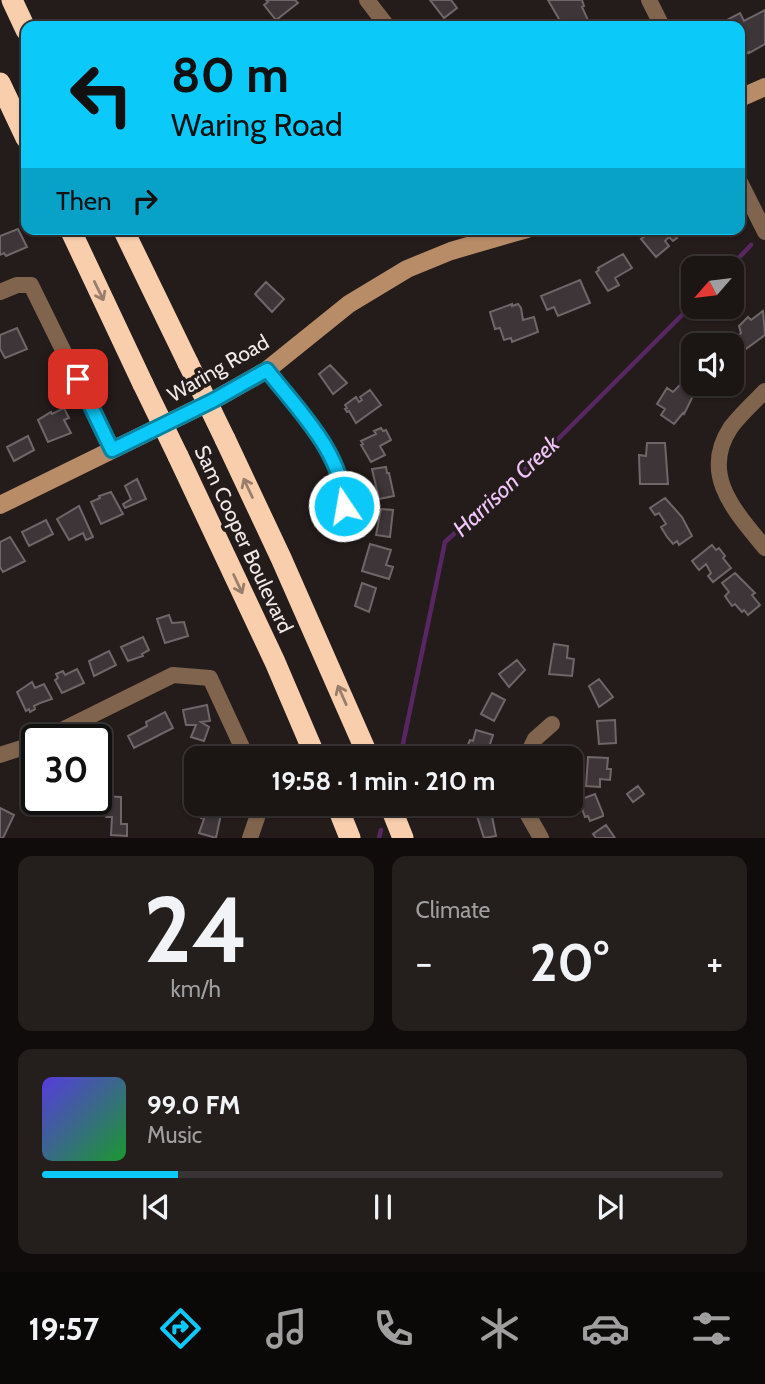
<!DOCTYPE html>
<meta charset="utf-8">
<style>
body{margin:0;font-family:Cabin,sans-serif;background:#241e1d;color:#f1f3f6;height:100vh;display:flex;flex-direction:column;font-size:26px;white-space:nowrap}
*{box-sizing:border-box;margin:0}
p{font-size:23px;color:#a09fa0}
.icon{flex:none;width:38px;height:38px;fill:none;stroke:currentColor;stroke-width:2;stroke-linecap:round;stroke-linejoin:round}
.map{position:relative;height:838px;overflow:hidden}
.details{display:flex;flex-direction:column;gap:18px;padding:18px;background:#0f0c0b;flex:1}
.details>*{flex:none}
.guide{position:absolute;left:21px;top:21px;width:724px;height:214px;border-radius:14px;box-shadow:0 2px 5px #0004,0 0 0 2px #393434;background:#0bcafa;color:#111;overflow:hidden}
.needle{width:46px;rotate:242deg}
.fabs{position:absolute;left:681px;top:256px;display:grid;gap:14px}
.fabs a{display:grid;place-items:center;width:63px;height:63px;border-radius:14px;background:#1b1514;box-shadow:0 2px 5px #0004,0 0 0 2px #393434;font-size:35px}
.speed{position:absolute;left:21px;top:724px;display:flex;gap:14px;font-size:35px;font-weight:700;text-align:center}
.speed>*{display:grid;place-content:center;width:91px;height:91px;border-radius:50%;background:#1b1514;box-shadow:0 2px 5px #0004,0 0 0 2px #393434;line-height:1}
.speed .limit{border:4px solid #111;border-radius:10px;background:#fff;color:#111}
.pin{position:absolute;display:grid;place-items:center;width:60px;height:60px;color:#fff;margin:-30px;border-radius:14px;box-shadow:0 4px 10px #0006}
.me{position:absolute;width:77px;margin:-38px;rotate:348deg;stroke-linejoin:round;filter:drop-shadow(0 0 5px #0008)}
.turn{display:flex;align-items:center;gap:24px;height:147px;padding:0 35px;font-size:32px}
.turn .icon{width:91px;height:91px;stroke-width:2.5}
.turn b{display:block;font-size:49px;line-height:60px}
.then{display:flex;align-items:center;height:66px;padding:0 35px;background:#0003;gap:14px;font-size:26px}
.big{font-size:52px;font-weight:700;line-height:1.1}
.details .card{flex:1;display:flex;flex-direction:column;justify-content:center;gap:10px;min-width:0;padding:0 24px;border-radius:14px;background:#241e1d}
.details .dial{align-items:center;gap:0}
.dial b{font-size:91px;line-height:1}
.song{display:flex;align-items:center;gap:21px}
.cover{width:84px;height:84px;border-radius:10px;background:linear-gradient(135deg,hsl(250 70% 55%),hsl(130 70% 35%))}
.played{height:7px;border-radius:4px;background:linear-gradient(90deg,#0bcafa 20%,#393434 20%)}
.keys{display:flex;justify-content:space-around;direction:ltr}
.heat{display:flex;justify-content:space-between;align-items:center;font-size:38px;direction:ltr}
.details .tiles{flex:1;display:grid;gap:18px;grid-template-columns:1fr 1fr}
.card:last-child{grid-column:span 2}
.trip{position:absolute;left:184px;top:746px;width:399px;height:70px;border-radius:14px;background:#1b1514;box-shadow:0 2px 5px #0004,0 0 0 2px #393434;font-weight:700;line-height:70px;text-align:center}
.tabs{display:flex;height:112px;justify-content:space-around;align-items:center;background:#0b0808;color:#a09fa0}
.tabs .icon{width:49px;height:49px}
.tabs .on{color:#0bcafa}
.tabs b{font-size:32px;color:#f1f3f6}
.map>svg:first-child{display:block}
</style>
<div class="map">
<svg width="765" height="838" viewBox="0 0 765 838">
<rect width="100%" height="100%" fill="#241c1b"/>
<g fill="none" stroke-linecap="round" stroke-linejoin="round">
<!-- stream -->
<path stroke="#582761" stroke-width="4.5" d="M 729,268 L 751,245
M 400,758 L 445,542 L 552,445 L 693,304
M 379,838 L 381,830"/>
</g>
<!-- building -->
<path fill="#3d3538" stroke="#6f666a" stroke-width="2" d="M 266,0 L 295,0 L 298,3 L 276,20 L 264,5 L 268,2 Z
M 430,0 L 451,0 L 457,8 L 444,18 Z
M 548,0 L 582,0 L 584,6 L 582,7 L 588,20 L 578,26 L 572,21 L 563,26 Z
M 765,10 L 765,44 L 749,53 L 749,52 L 744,54 L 740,48 L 740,26 L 723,26 L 721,23 L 740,13 L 744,21 Z
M 18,229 L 27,247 L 6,256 L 4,253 L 0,255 L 0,236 Z
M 654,229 L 670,229 L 677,238 L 673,241 L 669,237 L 665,241 L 669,246 L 656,257 L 641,239 Z
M 623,254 L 632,268 L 615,278 L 619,285 L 608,291 L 596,272 L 599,270 L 598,268 Z
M 580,280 L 590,303 L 558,316 L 554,307 L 547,310 L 541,296 Z
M 266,282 L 284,299 L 272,312 L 255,294 Z
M 512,304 L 512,306 L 518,304 L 521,308 L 523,320 L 534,317 L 538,332 L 512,342 L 511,338 L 504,340 L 500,328 L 495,329 L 490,312 Z
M 763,311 L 765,335 L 746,349 L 736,338 L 741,333 L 739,326 L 748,317 L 751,320 Z
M 17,328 L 27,349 L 5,358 L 0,349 L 0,335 Z
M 330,365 L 347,383 L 333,394 L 319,374 Z
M 681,384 L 695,392 L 684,414 L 683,413 L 674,424 L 661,415 L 665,409 L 657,404 L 667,388 L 673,392 Z
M 370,390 L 381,405 L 356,423 L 349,411 L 347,412 L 345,409 L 347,408 L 345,405 L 356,397 L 359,402 L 362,400 L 360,397 Z
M 64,408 L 69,418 L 64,420 L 71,433 L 48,442 L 38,420 L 51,412 L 52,414 Z
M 381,428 L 383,431 L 386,430 L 391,440 L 380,446 L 385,455 L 371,462 L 361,445 L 363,444 L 361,441 L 376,434 L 374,431 Z
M 28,436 L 34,450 L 14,461 L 7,447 Z
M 647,443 L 665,443 L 668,484 L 640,484 L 639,455 L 646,456 Z
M 386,467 L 387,473 L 389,473 L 394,496 L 379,499 L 372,469 Z
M 137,479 L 146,499 L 125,508 L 123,504 L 131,499 L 125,486 Z
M 111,492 L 123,514 L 101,524 L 91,502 L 100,498 L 99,496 Z
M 665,498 L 682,517 L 692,536 L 679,545 L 677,541 L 673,544 L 667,537 L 661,527 L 666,524 L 659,513 L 655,515 L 650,508 Z
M 79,506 L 93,537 L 86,540 L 83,533 L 69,540 L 57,519 Z
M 381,509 L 393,510 L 390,537 L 376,535 Z
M 46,520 L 53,534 L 29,546 L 22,532 Z
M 10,537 L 25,561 L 3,572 L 0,567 L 0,542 Z
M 370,544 L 391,550 L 386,565 L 393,567 L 389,579 L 362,571 Z
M 712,545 L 716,550 L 719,548 L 725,556 L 723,558 L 731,568 L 713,582 L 708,576 L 711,573 L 706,564 L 699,570 L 692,561 Z
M 735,573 L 755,593 L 752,595 L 760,605 L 748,615 L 744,610 L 742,612 L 735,604 L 732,606 L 725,596 L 729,592 L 722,583 Z
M 362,583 L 376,588 L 369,612 L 355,606 Z
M 169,615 L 172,623 L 184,622 L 188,636 L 165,643 L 157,619 Z
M 143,637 L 149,650 L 142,654 L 143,656 L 128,661 L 121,647 Z
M 554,644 L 568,646 L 567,658 L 574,659 L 572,676 L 549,674 Z
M 109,651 L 116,665 L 94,676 L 89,661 Z
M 517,660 L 525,670 L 509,687 L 499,674 Z
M 77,669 L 84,683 L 62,693 L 55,680 L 58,678 L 56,674 L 63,671 L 65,675 Z
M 599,679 L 613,697 L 599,707 L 589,686 Z
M 32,682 L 35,688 L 44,684 L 52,699 L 40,703 L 34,706 L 35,709 L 30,712 L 29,709 L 26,711 L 17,692 Z
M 492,693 L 505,700 L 494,721 L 481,714 Z
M 207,705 L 210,721 L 201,722 L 209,727 L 204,741 L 191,737 L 196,725 L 186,725 L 183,710 Z
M 165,712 L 173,728 L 134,748 L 128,736 L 147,726 L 146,722 Z
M 615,720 L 616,743 L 599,744 L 597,721 Z
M 476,730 L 493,735 L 486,756 L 466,749 L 470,740 L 473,741 Z
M 105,750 L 112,764 L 96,773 L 96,754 Z
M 588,757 L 608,758 L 607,769 L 611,769 L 610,780 L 600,779 L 600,787 L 586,786 Z
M 638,786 L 644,794 L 633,802 L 627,794 Z
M 595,794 L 603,814 L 603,816 L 590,821 L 588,816 L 585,817 L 579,800 Z
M 99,796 L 121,797 L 121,824 L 127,824 L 127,836 L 111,835 L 112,817 L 106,817 L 104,806 L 99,806 Z
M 490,806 L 496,836 L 484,838 L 475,810 Z
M 0,808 L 14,815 L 3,838 L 0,838 Z
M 203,810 L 221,814 L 216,838 L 199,833 L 204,819 L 201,818 Z
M 606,825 L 615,838 L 596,838 L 593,834 Z"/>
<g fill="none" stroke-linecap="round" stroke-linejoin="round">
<!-- street -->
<path stroke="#81644e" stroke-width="16" d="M 367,0 L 387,26
M 649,0 L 662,26
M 740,182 L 765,232
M 0,292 L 17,285 L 31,285 L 112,450
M 267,370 C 293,404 337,450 344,493 C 346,506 342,518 338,530
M 765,391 C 754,402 741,414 731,427 C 699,475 736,512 765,548
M 42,740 L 173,675 L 210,678 L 247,758
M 0,755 L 37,743
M 526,758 L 535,739 L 552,724
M 55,800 L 57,804
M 525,803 L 528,815 L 541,838
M 250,838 L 260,809 L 259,803"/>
<!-- secondary -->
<path stroke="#b98c68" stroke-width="18" d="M 740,98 L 765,87
M 0,505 L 214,400 L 267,370 L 349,304 L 407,269 L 451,251 L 527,229"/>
<!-- highway -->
<path stroke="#f9cead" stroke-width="21" d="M 12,0 L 26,30
M 0,83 L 26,138
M 70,229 L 143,384
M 123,229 L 188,363
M 225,439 L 281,558 L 369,758
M 178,456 L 275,662 L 316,758
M 336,803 L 350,838
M 389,803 L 403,838"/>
<!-- highway-bridge -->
<path stroke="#f9cead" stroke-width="21" d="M 188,363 L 225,439
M 143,384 L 178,456"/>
</g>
<!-- one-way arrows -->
<defs><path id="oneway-shaft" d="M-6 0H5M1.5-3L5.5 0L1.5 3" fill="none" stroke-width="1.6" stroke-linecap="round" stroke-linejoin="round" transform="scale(1.75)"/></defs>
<g stroke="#997e6b">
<use href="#oneway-shaft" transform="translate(99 291) rotate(64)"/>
<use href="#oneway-shaft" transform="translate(248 488) rotate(-115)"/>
<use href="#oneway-shaft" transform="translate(238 584) rotate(65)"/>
<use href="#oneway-shaft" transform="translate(342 695) rotate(-114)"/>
</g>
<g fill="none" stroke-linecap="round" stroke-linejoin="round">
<defs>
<path id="route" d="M 78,379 L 112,450 L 214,400 L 267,370 C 297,409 344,454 344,506"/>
</defs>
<!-- route casing -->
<use href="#route" stroke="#0783a2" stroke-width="18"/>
<!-- route -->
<use href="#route" stroke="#0bcafa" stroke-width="12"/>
</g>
<g text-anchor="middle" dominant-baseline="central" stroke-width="7" stroke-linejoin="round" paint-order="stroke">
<!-- street labels -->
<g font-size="21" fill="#efeae9" stroke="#241c1b">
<text transform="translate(218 368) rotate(-30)">Waring Road</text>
<text transform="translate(244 539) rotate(65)">Sam Cooper Boulevard</text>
</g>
<!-- water labels -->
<g font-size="23" font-style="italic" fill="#f1c5f9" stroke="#241c1b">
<text transform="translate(506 486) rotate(-43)">Harrison Creek</text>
</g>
</g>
</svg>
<div class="fabs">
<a><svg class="needle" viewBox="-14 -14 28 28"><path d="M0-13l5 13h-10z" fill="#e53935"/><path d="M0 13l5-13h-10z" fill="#a09fa0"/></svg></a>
<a><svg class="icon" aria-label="sound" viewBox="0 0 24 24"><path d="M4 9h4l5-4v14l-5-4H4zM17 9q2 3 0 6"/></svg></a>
</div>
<div class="speed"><div class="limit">30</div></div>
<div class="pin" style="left:78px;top:379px;background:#d93025"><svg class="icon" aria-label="arrive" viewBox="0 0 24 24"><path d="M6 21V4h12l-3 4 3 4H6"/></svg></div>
<svg class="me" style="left:344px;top:506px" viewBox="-20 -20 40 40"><circle r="17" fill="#0bcafa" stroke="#fff" stroke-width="3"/><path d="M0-11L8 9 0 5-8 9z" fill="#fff"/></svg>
<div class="trip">19:58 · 1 min · 210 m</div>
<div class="guide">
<div class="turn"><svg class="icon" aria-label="left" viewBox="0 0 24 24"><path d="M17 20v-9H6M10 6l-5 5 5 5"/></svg><div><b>80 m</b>Waring Road</div></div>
<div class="then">Then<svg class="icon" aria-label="right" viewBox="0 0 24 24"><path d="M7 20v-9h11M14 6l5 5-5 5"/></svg></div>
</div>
</div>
<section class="details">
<div class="tiles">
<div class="card dial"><b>24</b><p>km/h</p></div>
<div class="card"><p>Climate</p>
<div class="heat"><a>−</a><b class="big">20°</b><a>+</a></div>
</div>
<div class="card">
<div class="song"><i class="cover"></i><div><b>99.0 FM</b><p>Music</p></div></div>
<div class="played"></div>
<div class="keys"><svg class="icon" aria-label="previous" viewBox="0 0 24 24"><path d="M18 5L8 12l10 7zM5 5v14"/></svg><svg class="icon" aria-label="pause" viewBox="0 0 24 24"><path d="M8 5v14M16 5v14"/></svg><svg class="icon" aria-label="next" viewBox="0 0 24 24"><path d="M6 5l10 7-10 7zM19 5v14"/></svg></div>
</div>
</div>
</section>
<nav class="tabs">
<b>19:57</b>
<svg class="icon on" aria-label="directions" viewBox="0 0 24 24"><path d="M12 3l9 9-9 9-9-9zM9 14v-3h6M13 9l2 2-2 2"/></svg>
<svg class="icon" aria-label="music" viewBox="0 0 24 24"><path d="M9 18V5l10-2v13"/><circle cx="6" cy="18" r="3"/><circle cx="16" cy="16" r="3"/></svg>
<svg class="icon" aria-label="phone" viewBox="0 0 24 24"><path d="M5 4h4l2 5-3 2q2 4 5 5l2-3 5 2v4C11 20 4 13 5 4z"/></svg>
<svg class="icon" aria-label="climate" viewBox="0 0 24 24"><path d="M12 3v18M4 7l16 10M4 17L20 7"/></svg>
<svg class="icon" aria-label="car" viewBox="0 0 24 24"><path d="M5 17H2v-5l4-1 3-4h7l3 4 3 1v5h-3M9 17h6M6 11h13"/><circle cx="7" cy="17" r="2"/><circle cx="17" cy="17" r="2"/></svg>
<svg class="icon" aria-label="filters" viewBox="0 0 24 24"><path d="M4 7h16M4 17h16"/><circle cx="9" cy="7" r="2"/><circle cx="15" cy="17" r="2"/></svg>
</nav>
